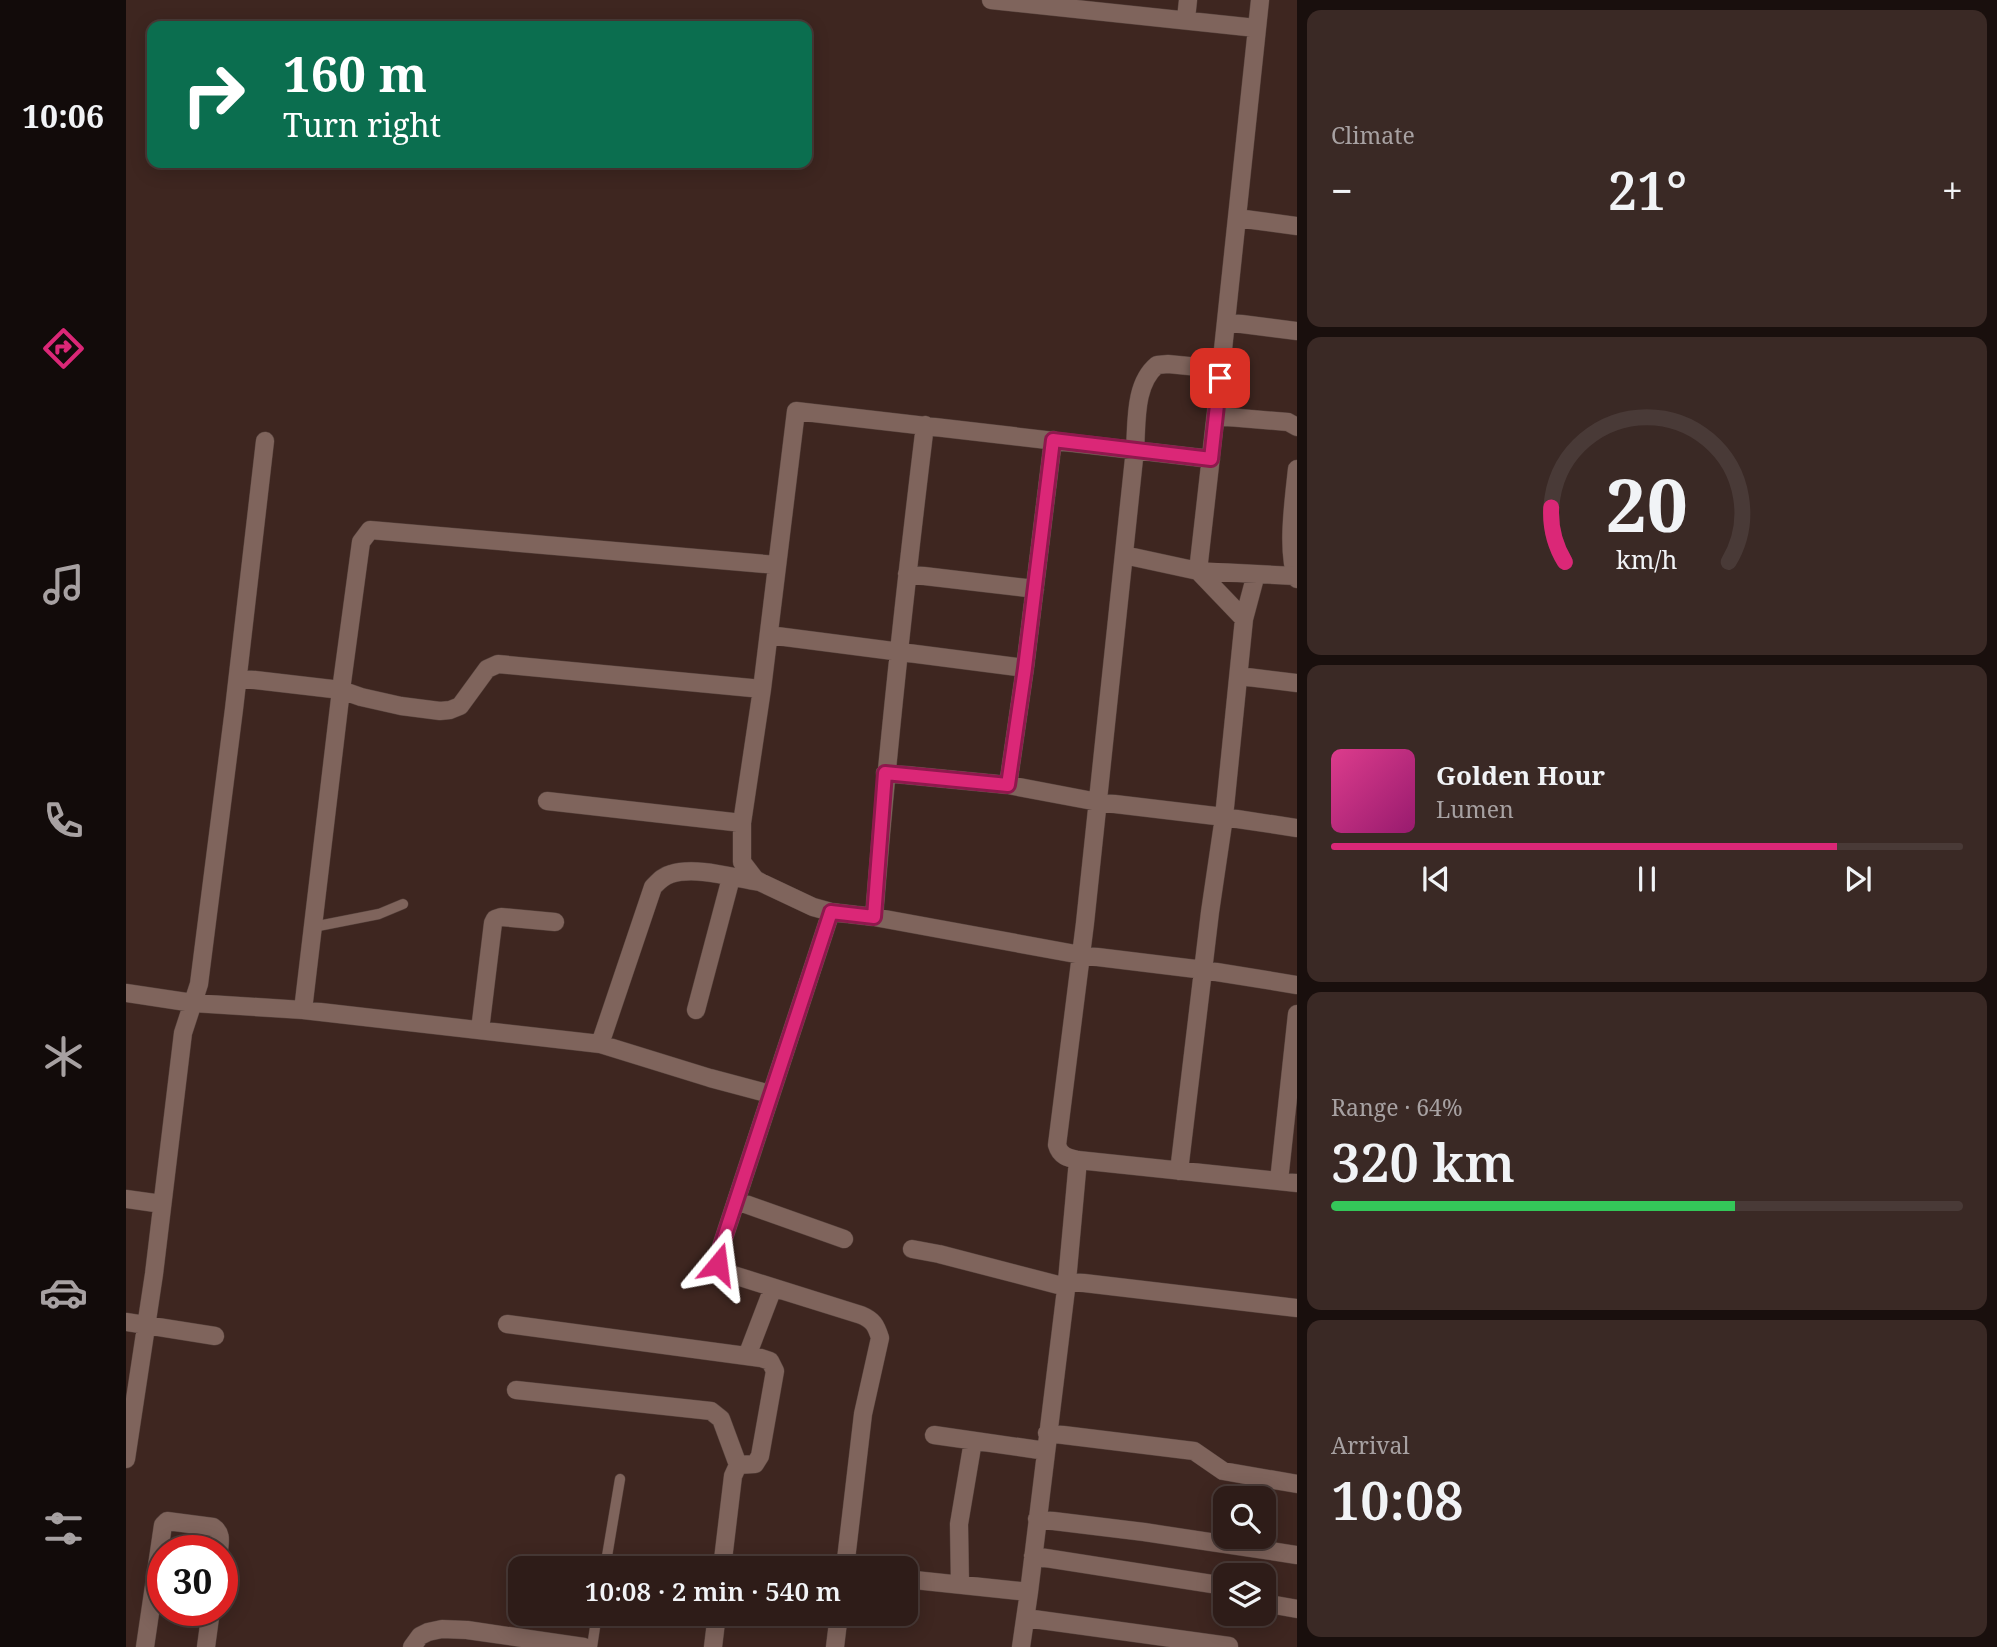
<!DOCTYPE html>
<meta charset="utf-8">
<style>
body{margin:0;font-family:"Noto Serif",serif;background:#3a2925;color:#f1f3f6;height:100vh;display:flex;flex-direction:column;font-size:26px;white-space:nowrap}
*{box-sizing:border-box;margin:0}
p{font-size:23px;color:#a7a1a2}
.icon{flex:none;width:38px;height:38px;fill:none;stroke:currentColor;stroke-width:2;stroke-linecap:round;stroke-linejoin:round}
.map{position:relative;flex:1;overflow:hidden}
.details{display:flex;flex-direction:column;gap:10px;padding:10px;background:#190f0d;width:700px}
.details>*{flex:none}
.guide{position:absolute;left:21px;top:21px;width:665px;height:147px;border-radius:14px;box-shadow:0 4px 18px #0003,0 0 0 2px #493a37;background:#0b6e4f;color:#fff;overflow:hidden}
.tools{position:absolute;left:1087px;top:1486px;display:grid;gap:14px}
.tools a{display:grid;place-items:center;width:63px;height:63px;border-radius:14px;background:#2e1c18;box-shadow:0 4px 18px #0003,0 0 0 2px #493a37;font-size:35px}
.speed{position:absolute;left:21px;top:1535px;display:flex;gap:14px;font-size:35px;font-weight:700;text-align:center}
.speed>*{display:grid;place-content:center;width:91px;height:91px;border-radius:50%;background:#2e1c18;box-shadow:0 4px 18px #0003,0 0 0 2px #493a37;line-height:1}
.speed .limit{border:10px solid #d22;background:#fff;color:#111}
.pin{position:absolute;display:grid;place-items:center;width:60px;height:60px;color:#fff;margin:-30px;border-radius:14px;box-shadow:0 4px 10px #0006}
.me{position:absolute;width:77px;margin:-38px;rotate:16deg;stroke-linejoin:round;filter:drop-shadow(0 0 5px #0008)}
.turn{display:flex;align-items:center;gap:24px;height:147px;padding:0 21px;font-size:32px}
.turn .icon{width:91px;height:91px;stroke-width:2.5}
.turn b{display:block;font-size:49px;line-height:60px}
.big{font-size:52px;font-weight:600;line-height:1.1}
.details .card{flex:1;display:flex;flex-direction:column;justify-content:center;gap:10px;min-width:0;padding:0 24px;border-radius:14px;background:#3a2925}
.details .dial{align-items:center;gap:0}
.dial svg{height:182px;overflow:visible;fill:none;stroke:#493a37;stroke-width:7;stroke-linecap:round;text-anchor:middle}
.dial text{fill:#f1f3f6;stroke:none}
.song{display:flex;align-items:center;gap:21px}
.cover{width:84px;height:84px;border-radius:10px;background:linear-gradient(135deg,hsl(330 70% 55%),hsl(320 70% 35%))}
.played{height:7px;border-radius:4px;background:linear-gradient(90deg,#db2777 80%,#493a37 80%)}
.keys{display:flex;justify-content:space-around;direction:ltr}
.heat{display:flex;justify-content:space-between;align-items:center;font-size:38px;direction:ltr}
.charge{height:10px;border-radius:5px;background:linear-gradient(90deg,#34c759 64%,#493a37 0)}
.trip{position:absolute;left:382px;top:1556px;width:410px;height:70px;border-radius:14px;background:#2e1c18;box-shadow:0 4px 18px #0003,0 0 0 2px #493a37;font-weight:600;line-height:70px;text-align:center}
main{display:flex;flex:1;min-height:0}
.menu{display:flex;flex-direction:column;width:126px;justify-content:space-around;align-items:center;background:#120b0a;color:#a7a1a2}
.menu .icon{width:49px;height:49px}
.menu .selected{color:#db2777}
.menu b{font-size:32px;color:#f1f3f6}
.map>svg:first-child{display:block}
</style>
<main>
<nav class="menu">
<b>10:06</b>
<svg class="icon selected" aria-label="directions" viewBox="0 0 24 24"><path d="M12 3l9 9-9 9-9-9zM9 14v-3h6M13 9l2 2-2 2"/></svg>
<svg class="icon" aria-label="music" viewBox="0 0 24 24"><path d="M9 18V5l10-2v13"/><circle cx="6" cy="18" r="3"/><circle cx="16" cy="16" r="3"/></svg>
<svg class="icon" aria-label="phone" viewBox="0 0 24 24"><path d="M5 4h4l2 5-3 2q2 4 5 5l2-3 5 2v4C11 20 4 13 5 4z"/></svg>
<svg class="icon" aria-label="climate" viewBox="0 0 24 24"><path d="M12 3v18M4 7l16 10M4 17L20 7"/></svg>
<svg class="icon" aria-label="car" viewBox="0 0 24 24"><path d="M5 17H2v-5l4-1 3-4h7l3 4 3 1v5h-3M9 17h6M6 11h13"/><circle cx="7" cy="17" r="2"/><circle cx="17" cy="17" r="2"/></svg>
<svg class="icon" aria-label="filters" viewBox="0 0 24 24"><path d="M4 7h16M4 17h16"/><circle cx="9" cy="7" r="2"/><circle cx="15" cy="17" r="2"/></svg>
</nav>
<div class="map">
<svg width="1171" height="1647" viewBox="0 0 1171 1647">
<rect width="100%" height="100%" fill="#3e2620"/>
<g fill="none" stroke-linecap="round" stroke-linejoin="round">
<defs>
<path id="service" d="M 187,927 L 253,914 L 277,904
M 479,1568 L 494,1479
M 466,1647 L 471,1614"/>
<path id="minor" d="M 865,0 L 1130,28
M 1134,0 L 1096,359 L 1083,368 L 1042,364 L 1031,365 C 1008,384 1011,422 1009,449 L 959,923 L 931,1145 C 934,1156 942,1158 952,1160 L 1171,1183
M 1060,19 L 1062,0
M 1111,218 L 1171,226
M 1100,322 L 1171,331
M 1090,416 L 1162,422 L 1171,427
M 1085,459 L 670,411 L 636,689 L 616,823 L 616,862 L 629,879 L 634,882 L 687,907 L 705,912 L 748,917 L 955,955 L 1078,970 L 1171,985
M 1171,469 C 1168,498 1160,552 1171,579
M 998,555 L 1072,571 L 1169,576
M 781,574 L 909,589
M 1118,619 L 1130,574
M 643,635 L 899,668
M 1113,676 L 1171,683
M 112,678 L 215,690 L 235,697 L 275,706 L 314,711 L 324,710 L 334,706 L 361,669 L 372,664 L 636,689
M 759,773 L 882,785 L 972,802 L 1098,817 L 1171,828
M 882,785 L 899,668 L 927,440
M 421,801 L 616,823
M 705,912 L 591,1259 L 594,1269 L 601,1273 L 735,1315 C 747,1320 750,1325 754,1338 L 737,1414 L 719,1568
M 748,917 C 761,753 779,589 799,425
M 0,993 L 67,1003 L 177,1010 L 474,1044 L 584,1078 L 644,1094
M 177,1010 L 215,690 L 235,542 L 244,530 L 651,565
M 570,1010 L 605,878
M 354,1030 L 367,923 L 369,919 L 375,917 L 429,922
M 474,1044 L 527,887 C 533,881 537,876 545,874 C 570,866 608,878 634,882
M 1053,1171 L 1084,912 L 1098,817 L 1118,619 L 1072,571 L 1096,359
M 1153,1181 L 1171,1014
M 0,1199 L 36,1204
M 611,1201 L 718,1239
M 786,1249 L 813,1254 L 940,1287
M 941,1281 L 1171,1308
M 0,1322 L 89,1336
M 381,1324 L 635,1358 L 644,1361 L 649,1371 L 634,1456 L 629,1464 L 612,1465 L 607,1476 L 596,1568
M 621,1356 L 647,1288
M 390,1390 L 585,1411 L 595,1419 L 612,1465
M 921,1433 L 1068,1451 L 1097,1471 L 1171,1484
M 808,1435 L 920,1451
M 0,1459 L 28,1274 L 57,1033 L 73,984 L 108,709 L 139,441
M 911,1519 L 1018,1532 L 1171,1555
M 907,1556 L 1086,1584
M 779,1579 L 903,1592
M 834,1585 L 833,1524 L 847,1441
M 1138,1603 L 1171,1609
M 900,1618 L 1103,1646
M 19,1647 L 37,1525 L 41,1521 L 87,1527 C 96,1533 94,1541 93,1550
M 80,1647 L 85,1610
M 286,1647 L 294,1636 L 302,1632 L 316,1629 L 341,1630 L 458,1647
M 587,1647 L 591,1614
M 709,1647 L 713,1614
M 895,1647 L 903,1592 L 941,1281 L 952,1160"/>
</defs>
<!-- service casing -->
<use href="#service" stroke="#56423c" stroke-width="11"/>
<!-- minor casing -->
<use href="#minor" stroke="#56423c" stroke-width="19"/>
<!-- service -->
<use href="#service" stroke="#7f645c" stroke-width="10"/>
<!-- minor -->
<use href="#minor" stroke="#7f645c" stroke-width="18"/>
</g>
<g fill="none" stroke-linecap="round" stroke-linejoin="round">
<defs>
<path id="route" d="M 592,1264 L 591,1259 C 629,1144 667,1028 705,912 L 748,917 L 759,773 L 882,785 L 899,668 L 927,440 L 1085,459 L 1094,378"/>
</defs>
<!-- route casing -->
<use href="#route" stroke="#8e194d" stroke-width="18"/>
<!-- route -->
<use href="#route" stroke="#db2777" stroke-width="12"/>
</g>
</svg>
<div class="tools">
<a><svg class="icon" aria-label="search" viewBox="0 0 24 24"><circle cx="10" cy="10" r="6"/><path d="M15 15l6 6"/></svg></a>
<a><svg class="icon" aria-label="layers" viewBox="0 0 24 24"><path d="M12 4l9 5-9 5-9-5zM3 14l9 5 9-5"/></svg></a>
</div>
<div class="speed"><div class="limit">30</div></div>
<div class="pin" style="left:1094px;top:378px;background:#d93025"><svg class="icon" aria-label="arrive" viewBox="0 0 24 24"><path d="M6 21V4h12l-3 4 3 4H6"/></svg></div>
<svg class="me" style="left:592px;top:1264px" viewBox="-20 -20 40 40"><path d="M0-17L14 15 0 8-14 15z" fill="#db2777" stroke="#fff" stroke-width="4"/></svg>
<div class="trip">10:08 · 2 min · 540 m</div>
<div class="guide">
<div class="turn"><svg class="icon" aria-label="right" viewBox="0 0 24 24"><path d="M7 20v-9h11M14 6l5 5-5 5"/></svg><div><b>160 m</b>Turn right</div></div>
</div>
</div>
<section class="details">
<div class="card"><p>Climate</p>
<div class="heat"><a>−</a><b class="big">21°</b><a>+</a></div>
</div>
<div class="card dial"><svg viewBox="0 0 100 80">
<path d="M14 69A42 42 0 1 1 86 69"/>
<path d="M14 69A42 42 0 0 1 8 45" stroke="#db2777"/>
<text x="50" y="56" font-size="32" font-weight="700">20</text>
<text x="50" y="72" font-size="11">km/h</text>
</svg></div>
<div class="card">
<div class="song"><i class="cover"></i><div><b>Golden Hour</b><p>Lumen</p></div></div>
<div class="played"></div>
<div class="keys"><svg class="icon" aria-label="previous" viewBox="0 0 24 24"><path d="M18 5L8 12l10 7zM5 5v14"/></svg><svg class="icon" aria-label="pause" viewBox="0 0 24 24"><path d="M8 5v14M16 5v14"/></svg><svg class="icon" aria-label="next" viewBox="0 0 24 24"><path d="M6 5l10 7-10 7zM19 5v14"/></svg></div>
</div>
<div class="card"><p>Range · 64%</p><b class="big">320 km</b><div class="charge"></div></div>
<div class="card"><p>Arrival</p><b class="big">10:08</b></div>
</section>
</main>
